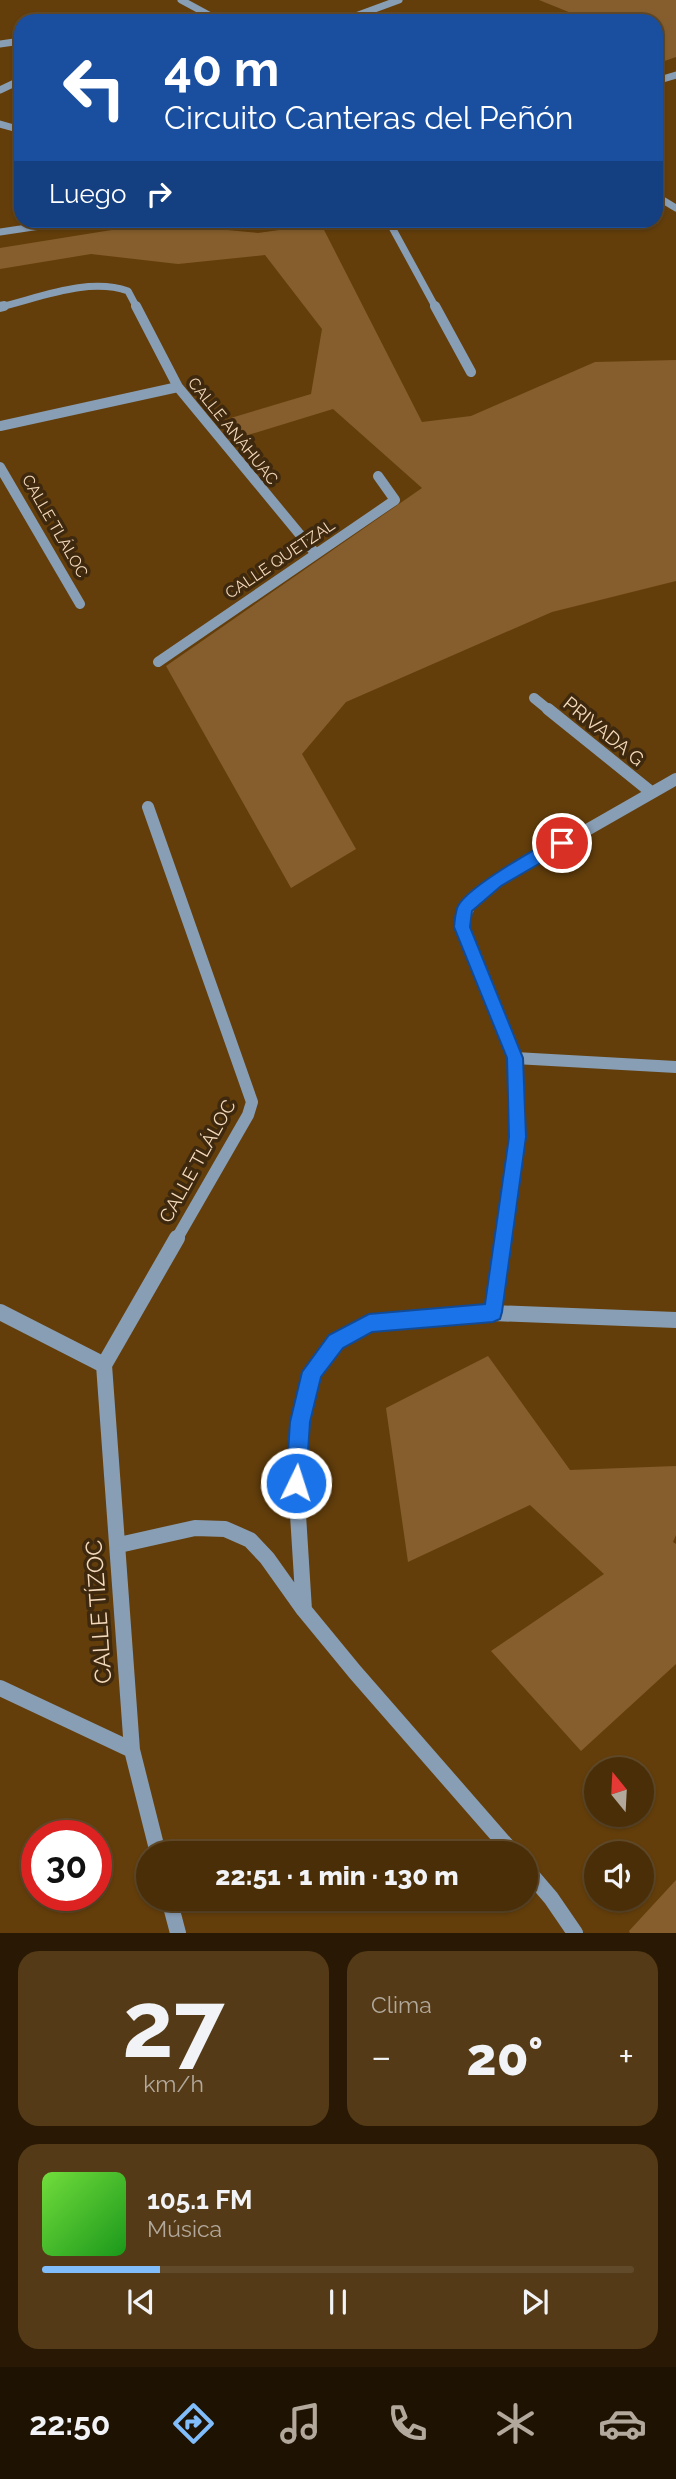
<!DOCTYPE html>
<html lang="es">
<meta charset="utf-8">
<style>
body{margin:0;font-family:Raleway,sans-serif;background:#543a16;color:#f1f3f6;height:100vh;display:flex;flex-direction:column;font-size:26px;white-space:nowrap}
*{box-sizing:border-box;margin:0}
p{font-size:23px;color:#b2a89c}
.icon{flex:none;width:38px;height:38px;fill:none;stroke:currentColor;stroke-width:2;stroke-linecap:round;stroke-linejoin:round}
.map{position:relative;height:1933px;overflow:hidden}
.panel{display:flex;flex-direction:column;gap:18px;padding:18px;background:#291904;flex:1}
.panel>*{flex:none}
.banner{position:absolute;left:14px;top:14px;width:649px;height:214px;border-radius:21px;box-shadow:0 2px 5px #0004,0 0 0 2px #614a29;background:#1a4fa0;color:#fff;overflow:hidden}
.needle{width:46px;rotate:342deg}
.fabs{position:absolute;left:584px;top:1757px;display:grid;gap:14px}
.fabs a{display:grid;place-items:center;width:70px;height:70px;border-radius:50%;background:#4a2e08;box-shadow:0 2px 5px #0004,0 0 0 2px #614a29;font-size:35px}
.speed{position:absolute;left:21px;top:1820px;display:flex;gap:14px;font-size:35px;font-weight:700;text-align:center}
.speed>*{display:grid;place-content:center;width:91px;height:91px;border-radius:50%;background:#4a2e08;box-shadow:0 2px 5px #0004,0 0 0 2px #614a29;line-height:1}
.speed .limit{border:10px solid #d22;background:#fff;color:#111}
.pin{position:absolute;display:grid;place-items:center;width:60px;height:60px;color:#fff;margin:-30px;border:4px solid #fff;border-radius:50%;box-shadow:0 2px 7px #0007}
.me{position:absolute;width:77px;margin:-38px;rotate:4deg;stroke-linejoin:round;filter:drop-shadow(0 0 5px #0008)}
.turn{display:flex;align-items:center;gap:24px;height:147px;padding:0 35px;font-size:32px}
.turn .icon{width:91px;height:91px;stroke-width:2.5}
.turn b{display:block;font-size:49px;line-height:60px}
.then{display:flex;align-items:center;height:66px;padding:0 35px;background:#0003;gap:14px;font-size:26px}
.big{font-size:52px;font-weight:800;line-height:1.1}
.panel .widget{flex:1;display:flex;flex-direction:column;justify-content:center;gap:10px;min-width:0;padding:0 24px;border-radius:21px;background:#543a16}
.panel .dial{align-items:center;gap:0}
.dial b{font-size:91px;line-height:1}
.song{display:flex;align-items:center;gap:21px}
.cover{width:84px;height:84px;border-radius:10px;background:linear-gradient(135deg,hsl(100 70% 55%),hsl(120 70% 35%))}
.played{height:7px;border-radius:4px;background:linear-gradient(90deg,#80bdfa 20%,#614a29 20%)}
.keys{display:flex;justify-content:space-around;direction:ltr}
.heat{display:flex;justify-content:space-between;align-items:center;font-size:38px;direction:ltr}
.panel .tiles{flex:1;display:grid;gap:18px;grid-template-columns:1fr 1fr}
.widget:last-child{grid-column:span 2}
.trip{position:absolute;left:136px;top:1841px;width:402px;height:70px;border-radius:35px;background:#4a2e08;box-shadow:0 2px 5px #0004,0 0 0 2px #614a29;font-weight:800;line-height:70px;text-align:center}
.tabs{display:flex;height:112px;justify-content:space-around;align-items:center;background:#1e1203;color:#b2a89c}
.tabs .icon{width:49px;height:49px}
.tabs .selected{color:#80bdfa}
.tabs b{font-size:32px;color:#f1f3f6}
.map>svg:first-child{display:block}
</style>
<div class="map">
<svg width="676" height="1933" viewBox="0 0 676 1933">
<rect width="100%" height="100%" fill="#633e0b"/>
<!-- green -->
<path fill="#865e2d" d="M 539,0 L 676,0 L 676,57 L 656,64 L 656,21 L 591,21 Z
M 155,223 L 258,233 L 321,224 L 422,422 L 471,416 L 595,362 L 676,360 L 676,581 L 552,612 L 346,702 L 302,754 L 356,849 L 291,888 L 166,666 L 422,488 L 333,409 L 235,439 L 224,420 L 311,394 L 322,329 L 265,255 L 178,264 L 91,254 L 0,269 L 0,248 Z
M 488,1356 L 570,1470 L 676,1466 L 676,1535 L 673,1542 L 676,1544 L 676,1664 L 581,1751 L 491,1651 L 604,1574 L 530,1505 L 408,1562 L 386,1408 Z
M 676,1880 L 676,1933 L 630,1933 L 629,1931 Z"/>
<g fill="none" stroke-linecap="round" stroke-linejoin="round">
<!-- minor-far3 -->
<path stroke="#889eb5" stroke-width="7" d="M 181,0 L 220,21
M 342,21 L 399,0
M 0,44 L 21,41
M 656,81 L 676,75
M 0,90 L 21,80
M 0,124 L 21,130
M 656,196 L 676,208
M 388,220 L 436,308
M 0,232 L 80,220
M 0,307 C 39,298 88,277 128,291 L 137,308"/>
<!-- minor-far2 -->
<path stroke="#889eb5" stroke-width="10" d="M 136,306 L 178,387 L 316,554
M 435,306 L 471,372
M 0,307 L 4,306
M 0,426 L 178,387
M 0,467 L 80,604
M 158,662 L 395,500 L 378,476
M 534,698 L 550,711"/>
<!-- minor-far1 -->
<path stroke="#889eb5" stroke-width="12" d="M 548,709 L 651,792
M 148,807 L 252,1102 L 248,1115 L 176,1240
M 515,1058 L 676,1067
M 503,1240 L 517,1137 L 515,1058 L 462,927 C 466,904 477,894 496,882 L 676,779"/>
<!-- minor -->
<path stroke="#889eb5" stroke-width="16" d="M 0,1312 L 104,1365
M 493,1313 L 503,1238
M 104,1365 L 177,1238
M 104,1365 L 132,1750 L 158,1853
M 119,1545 L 195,1528 L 225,1529 L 250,1540 L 267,1558 L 304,1610 L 355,1672 L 513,1853
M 304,1610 L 296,1483 L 300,1422 L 312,1372 L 336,1342 L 369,1323 L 493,1313 L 676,1320
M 0,1688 L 132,1750
M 527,1870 L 551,1898 L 575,1933
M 169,1899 L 178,1933"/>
</g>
<!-- route -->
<path fill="#1a73e8" stroke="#114b97" stroke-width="2" d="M 562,837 L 568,839 L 570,843 L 568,847 L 501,886 L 472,911 L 470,927 L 523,1058 L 526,1137 L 502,1312 L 500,1319 L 493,1322 L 372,1332 L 343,1348 L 321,1377 L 310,1422 L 306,1483 L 303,1490 L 296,1493 L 288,1490 L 286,1483 L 290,1422 L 302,1372 L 329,1335 L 369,1314 L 485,1304 L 509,1137 L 507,1058 L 454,927 C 455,920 455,912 458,906 C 468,887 541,844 562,837 Z"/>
<g text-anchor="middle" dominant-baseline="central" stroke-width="7" stroke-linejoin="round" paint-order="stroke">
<!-- far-street labels -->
<g font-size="16" fill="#f4d9bb" stroke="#3e290f">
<text transform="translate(233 431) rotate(51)">CALLE ANÁHUAC</text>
<text transform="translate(55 526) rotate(60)">CALLE TLÁLOC</text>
<text transform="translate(280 559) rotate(-34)">CALLE QUETZAL</text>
</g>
<!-- street labels -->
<g font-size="19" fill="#f4d9bb" stroke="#3e290f">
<text transform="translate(604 731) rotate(39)">PRIVADA G</text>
<text transform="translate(197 1161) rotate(-61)">CALLE TLÁLOC</text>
</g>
<!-- near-street labels -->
<g font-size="23" fill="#f4d9bb" stroke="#3e290f">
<text transform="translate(98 1612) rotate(-94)">CALLE TÍZOC</text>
</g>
</g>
</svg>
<div class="fabs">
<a><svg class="needle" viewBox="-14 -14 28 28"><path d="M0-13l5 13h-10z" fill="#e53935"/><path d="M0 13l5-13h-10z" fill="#b2a89c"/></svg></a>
<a><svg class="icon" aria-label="sound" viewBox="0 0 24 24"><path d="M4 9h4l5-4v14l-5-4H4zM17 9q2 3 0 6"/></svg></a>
</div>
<div class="speed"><div class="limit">30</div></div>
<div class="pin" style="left:562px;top:843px;background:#d93025"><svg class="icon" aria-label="arrive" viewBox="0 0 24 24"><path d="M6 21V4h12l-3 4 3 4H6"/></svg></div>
<svg class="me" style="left:296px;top:1483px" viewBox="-20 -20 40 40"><circle r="17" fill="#1a73e8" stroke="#fff" stroke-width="3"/><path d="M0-11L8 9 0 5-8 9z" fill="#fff"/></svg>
<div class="trip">22:51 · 1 min · 130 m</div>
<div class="banner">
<div class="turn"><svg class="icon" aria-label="left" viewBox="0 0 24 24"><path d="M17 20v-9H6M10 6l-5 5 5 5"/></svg><div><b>40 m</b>Circuito Canteras del Peñón</div></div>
<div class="then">Luego<svg class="icon" aria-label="right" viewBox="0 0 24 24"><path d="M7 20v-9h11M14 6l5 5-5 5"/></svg></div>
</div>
</div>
<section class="panel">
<div class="tiles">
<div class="widget dial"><b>27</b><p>km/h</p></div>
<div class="widget"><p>Clima</p>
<div class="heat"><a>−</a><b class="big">20°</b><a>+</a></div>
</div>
<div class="widget">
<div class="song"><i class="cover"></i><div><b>105.1 FM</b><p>Música</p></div></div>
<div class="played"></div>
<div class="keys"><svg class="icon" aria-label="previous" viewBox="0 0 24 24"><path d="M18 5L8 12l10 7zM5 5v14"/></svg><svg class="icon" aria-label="pause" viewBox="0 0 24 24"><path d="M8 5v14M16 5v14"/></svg><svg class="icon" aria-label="next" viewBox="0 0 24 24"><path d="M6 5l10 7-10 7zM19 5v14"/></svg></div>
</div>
</div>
</section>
<nav class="tabs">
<b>22:50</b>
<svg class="icon selected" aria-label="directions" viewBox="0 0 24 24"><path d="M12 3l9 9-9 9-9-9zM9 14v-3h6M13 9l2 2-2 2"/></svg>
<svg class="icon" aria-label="music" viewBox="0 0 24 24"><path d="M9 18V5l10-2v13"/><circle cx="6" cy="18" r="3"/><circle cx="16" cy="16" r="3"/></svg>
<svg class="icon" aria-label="phone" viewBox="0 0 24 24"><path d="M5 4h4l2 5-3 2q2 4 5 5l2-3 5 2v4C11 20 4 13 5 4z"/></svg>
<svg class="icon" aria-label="climate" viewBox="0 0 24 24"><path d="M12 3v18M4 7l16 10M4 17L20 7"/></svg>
<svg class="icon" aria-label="car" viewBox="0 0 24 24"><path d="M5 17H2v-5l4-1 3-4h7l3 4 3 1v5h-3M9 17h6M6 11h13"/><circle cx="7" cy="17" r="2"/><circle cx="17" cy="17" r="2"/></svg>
</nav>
